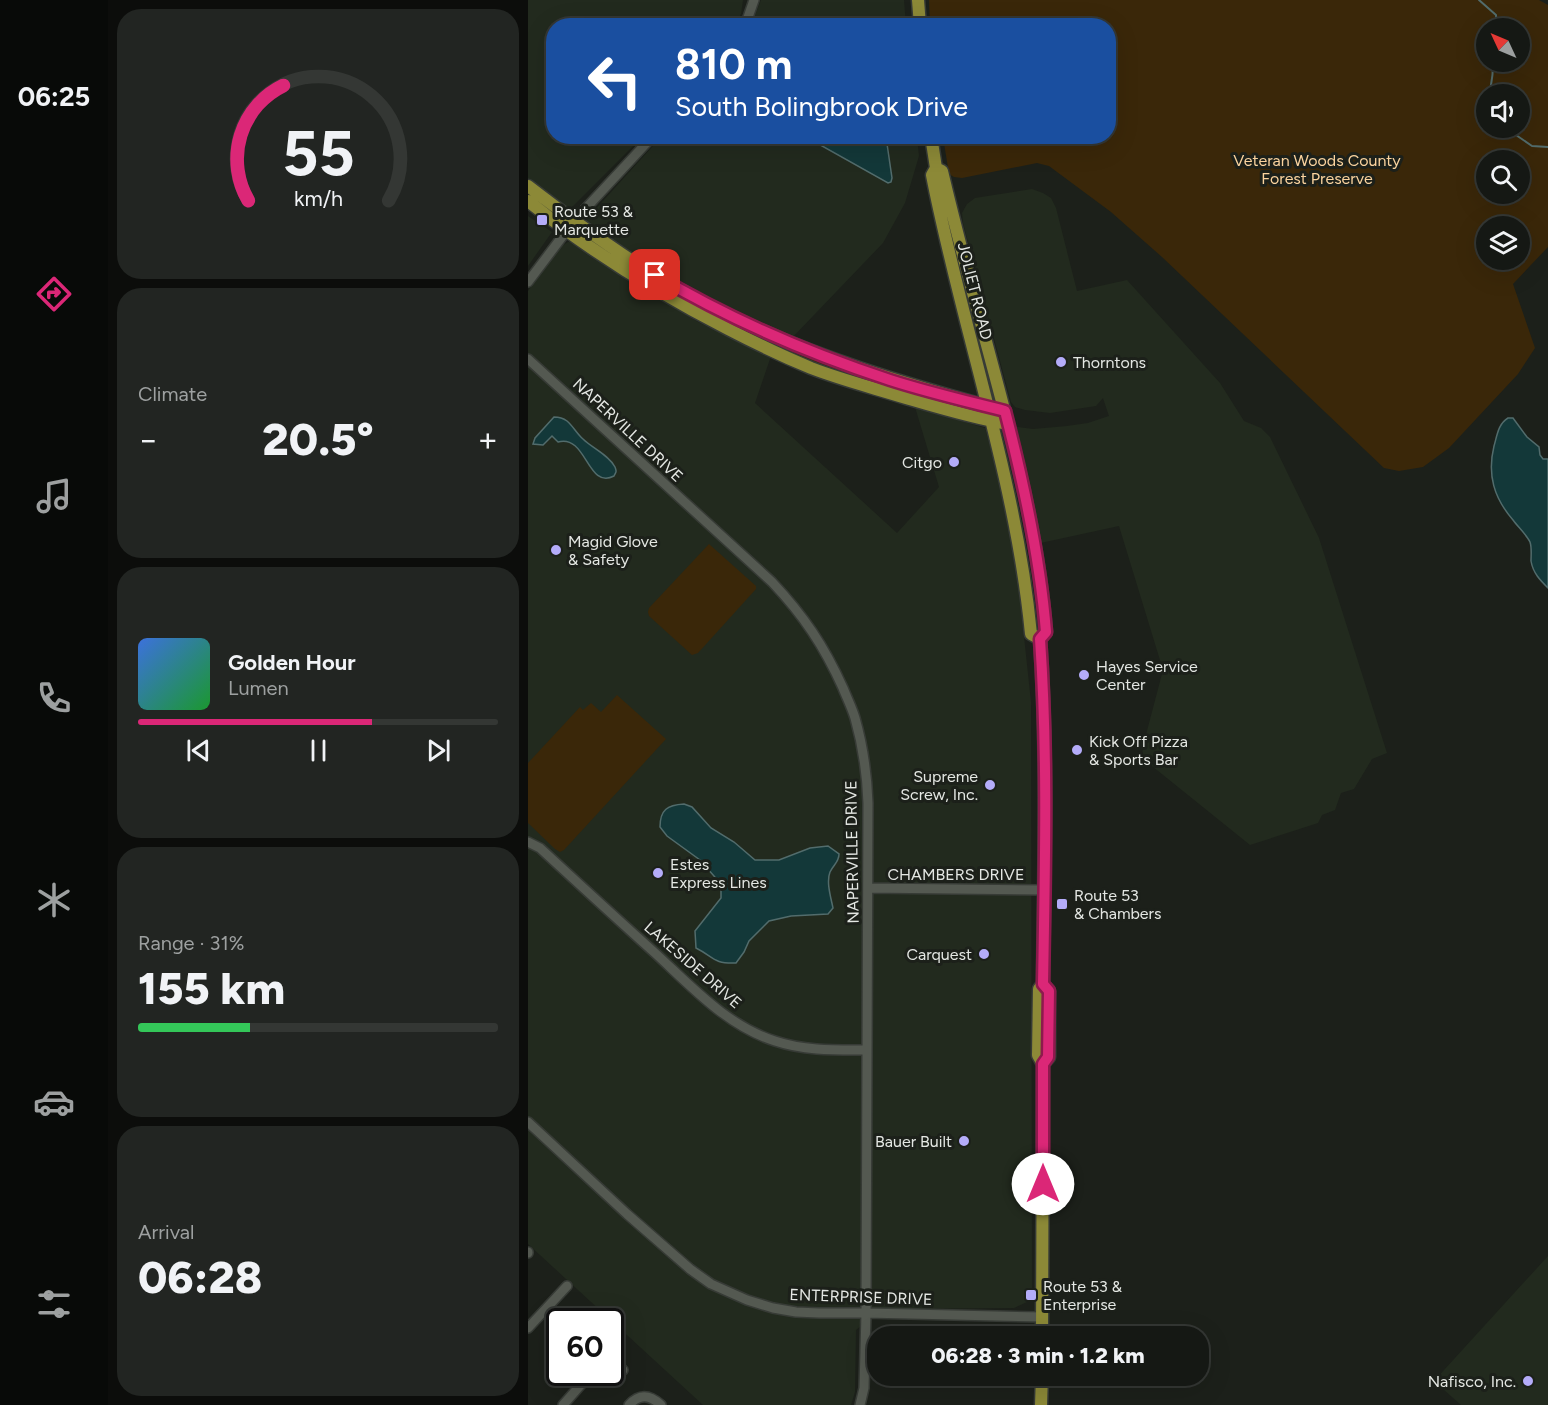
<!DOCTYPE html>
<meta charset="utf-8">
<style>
body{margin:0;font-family:Figtree,sans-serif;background:#222522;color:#f1f3f6;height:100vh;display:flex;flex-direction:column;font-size:22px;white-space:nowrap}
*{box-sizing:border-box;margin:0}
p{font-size:20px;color:#9da0a0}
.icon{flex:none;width:33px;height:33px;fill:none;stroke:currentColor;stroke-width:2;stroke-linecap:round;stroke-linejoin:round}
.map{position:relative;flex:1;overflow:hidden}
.panel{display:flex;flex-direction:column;gap:9px;padding:9px;background:#0c0d0b;width:420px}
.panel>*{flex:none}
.banner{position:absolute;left:18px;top:18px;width:570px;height:126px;border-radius:24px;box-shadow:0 6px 24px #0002,0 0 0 2px #343734;background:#1a4fa0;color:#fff;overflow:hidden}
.needle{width:39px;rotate:314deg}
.controls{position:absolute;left:948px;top:18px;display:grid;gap:12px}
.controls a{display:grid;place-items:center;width:54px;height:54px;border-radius:50%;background:#151814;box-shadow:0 6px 24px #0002,0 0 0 2px #343734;font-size:30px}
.speed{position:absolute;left:18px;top:1308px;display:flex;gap:12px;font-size:30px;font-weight:700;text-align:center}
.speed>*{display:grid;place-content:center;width:78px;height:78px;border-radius:50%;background:#151814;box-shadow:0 6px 24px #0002,0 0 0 2px #343734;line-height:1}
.speed .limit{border:3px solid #111;border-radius:9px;background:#fff;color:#111}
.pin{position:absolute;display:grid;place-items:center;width:51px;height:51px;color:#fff;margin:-26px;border-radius:12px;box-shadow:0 3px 9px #0006}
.me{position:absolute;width:66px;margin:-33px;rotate:0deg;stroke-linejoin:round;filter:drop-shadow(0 0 4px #0008)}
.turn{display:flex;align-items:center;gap:21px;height:126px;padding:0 30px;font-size:27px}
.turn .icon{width:78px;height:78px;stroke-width:2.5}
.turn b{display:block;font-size:42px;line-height:51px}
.big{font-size:45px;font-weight:800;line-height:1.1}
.panel .tile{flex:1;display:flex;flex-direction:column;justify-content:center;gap:9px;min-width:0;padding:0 21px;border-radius:24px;background:#222522}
.panel .dial{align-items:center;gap:0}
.dial svg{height:156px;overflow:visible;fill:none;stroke:#343734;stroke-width:7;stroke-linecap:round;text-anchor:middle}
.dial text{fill:#f1f3f6;stroke:none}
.song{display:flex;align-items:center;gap:18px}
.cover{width:72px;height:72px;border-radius:9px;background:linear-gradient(135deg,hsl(220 70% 55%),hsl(130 70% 35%))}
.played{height:6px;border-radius:3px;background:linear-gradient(90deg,#db2777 65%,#343734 65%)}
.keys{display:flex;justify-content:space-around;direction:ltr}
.heat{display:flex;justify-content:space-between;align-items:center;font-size:33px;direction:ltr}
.charge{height:9px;border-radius:4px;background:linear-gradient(90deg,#34c759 31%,#343734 0)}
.trip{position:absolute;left:339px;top:1326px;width:342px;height:60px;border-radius:24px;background:#151814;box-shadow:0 6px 24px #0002,0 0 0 2px #343734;font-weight:800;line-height:60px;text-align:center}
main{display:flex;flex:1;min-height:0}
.dock{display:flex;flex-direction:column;width:108px;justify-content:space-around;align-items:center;background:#080a08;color:#9da0a0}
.dock .icon{width:42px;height:42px}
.dock .current{color:#db2777}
.dock b{font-size:27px;color:#f1f3f6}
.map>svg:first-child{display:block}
</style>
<main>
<nav class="dock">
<b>06:25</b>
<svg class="icon current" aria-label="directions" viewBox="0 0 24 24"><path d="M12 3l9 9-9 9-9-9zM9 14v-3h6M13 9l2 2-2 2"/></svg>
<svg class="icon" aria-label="music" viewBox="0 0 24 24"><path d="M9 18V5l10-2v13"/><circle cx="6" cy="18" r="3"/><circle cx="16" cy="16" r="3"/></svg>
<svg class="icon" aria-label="phone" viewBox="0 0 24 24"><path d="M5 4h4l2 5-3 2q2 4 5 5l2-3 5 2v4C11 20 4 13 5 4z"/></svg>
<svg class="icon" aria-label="climate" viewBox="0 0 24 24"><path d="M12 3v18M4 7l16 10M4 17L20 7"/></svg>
<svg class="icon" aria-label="car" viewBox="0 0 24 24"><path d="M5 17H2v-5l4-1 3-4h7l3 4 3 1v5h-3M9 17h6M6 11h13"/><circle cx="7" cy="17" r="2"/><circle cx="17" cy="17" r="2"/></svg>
<svg class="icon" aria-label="filters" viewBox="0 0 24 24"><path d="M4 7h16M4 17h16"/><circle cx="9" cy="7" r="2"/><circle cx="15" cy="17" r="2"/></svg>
</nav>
<section class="panel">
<div class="tile dial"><svg viewBox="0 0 100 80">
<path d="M14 69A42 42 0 1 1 86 69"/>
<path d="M14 69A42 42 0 0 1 32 10" stroke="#db2777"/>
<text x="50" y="56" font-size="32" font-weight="700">55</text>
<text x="50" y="72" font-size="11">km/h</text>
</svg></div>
<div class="tile"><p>Climate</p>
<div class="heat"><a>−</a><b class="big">20.5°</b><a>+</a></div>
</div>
<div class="tile">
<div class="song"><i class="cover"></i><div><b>Golden Hour</b><p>Lumen</p></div></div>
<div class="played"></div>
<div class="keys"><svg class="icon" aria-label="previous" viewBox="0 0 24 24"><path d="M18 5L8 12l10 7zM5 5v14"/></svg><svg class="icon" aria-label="pause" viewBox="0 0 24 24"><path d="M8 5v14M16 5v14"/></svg><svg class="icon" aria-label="next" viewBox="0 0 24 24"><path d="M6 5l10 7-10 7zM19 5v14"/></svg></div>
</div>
<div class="tile"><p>Range · 31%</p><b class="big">155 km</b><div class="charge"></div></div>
<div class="tile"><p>Arrival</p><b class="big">06:28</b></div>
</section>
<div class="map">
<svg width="1020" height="1405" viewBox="0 0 1020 1405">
<rect width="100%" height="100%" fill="#1c201a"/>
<!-- built -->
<path fill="#222a1e" d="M 0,0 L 215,0 L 213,14 L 207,25 L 26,26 L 26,136 L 114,137 L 40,211 L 0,180 Z
M 233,0 L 376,0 L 378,25 L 223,25 Z
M 133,137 L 389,137 L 391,156 L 377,203 L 355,243 L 263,339 L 232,325 L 143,280 L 55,223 Z
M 504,189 L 515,193 L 523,198 L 528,208 L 549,291 L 599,280 L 692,383 L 716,421 L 733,428 L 742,437 L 791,538 L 859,753 L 844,759 L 826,789 L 813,793 L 807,810 L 794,815 L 790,823 L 722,845 L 614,758 L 615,746 L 635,670 L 591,526 L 508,544 L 483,426 L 505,429 L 539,426 L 560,423 L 581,416 L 575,398 L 568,406 L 522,413 L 497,410 L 487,407 L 483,402 L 435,223 L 434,213 L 439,204 L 447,198 Z
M 0,216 L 24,232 L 0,266 Z
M 40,242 L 47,242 L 117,289 L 170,322 L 243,356 L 227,403 L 369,533 L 411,487 L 387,407 L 457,428 L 474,490 L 489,571 L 503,702 L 504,1291 L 499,1302 L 486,1308 L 353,1309 L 328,1330 L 327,1392 L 323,1405 L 175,1405 L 0,1244 L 0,291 L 32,247 Z
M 1020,1256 L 1020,1405 L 933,1405 L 906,1381 Z"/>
<!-- green -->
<path fill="#3a2709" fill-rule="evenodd" d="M 401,0 L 1011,0 L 1020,5 L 1020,247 L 985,284 L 1007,348 L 990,374 L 921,448 L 895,467 L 871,471 L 856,468 L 634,257 L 583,212 L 521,166 L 509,163 L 434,178 L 426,177 L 421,174 L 415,137 L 580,136 L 580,26 L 402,25 ZM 958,28 L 992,28 L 992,62 L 958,62 ZM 958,94 L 992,94 L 992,128 L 958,128 ZM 958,160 L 992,160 L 992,194 L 958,194 ZM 958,226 L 992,226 L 992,260 L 958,260 Z
M 112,271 L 370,386 L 370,387 L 284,364 L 205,327 Z
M 181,544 L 228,586 L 228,589 L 170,653 L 164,655 L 121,616 L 120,612 L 121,608 Z
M 89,695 L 138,739 L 36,850 L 32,852 L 27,849 L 0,823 L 0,763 L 52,707 L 55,710 L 63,703 L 73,712 Z"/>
<!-- water -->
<path fill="#133839" stroke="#526c6c" stroke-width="1.5" d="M 278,137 L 358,137 L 364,178 L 363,182 L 360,183 Z
M 26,417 C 31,417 35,418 39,421 C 45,426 49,434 55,439 C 64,448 81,455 87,467 C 89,472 88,472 86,476 C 59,490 59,434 30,442 L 24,436 L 15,445 L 5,444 L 7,438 Z
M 980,418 L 985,418 L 999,437 L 1011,447 L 1012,455 L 1015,459 L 1020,459 L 1020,588 C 1012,580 1005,573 1003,561 C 1003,555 1004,548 1002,542 C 998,534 990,527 985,520 C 966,498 959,475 966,446 C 969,436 970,424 980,418 Z
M 156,804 L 164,807 L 183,828 L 206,842 L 227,860 L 251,860 L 282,848 L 300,846 L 311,854 C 311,862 306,864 302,872 C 298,882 303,898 305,908 L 300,914 L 263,916 L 241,921 L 221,941 L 216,952 L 208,963 C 185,964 186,957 168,948 L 167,931 L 193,898 L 193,884 L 172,860 L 139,836 L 132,827 C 132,810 139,805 156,804 Z"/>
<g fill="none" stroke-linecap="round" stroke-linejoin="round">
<!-- stream -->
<path stroke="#526c6c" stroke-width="2" d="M 951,0 L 968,15 L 969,28
M 962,94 C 962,84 967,72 964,62
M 972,128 L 988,135 L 1004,146 L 1020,147"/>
<defs>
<path id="minor" d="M 217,26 L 226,0
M 0,282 L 46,221 L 125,136
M 0,359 L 244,582 C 276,616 296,646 315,688 C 319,698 324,708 327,718 C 335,746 339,775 340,803 L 338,1313 L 336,1388 L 332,1405
M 0,842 L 12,848 C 50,883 88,918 127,953 C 163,986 199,1026 247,1041 C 277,1051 308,1050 338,1050
M 340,888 L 516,890
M 0,1122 L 99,1214 L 162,1269 L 183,1284 L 219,1300 L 245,1308 L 268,1312 L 291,1313 L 338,1313 L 514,1317
M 0,1253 L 0,1252
M 71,1322 L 71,1321
M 0,1328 L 39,1286
M 22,1341 L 32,1350
M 82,1359 L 95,1370
M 35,1405 L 64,1372
M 101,1405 C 112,1393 122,1395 133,1405"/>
<path id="major" d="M 390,0 L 392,26
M 403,136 L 408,168 L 404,175 C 434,329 488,478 503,634 L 512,639
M 408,168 L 414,171 C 433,252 456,332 477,413 C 496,486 512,558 518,632 L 512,639 C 520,754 516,869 515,984 L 511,989 L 510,1055 L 515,1064 L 514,1336
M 0,186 C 61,233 124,278 194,312 C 284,357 380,385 477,411
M 0,201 C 62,251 130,293 200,329 C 227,343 254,356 283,368 C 314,380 346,388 378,398 C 412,408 445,418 480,424
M 515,984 L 521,991 L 521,1057 L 515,1064
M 513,1405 L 514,1376"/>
</defs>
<!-- minor casing -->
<use href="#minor" stroke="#373b36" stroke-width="12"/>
<!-- major casing -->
<use href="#major" stroke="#373b36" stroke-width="15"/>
<!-- minor -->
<use href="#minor" stroke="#545951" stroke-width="9"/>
<!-- major -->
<use href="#major" stroke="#8c8937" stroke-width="12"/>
</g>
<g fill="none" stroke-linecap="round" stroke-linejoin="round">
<defs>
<path id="route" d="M 127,275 C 201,319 280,353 362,380 C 399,392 438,401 477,411 C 496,484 512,557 518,632 L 512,639 C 520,754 517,869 515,984 L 521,991 L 520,1057 L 515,1064 L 515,1184"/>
</defs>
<!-- route casing -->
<use href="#route" stroke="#8e194d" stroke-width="15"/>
<!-- route -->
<use href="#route" stroke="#db2777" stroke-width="10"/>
</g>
<!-- markers -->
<g fill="#b4acf9" stroke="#1c201a" stroke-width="2">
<rect x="8" y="214" width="12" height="12" rx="3"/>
<circle cx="533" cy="362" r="6"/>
<circle cx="426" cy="462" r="6"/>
<circle cx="28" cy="550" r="6"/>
<circle cx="556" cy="675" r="6"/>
<circle cx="549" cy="750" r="6"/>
<circle cx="462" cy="785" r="6"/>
<circle cx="130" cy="873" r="6"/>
<rect x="528" y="898" width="12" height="12" rx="3"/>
<circle cx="456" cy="954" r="6"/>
<circle cx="436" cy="1141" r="6"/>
<rect x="497" y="1289" width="12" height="12" rx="3"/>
<circle cx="1000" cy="1381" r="6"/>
</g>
<g text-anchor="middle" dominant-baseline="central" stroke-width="6" stroke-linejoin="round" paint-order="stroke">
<!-- park labels -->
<g font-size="16" fill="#fad39e" stroke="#1c201a">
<text x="789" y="160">Veteran Woods County<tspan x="789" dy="18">Forest Preserve</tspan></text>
</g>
<!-- poi labels -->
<g font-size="16" fill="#e4e7e3" stroke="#1c201a" text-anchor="start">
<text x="26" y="211">Route 53 &amp;<tspan x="26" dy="18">Marquette</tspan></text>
<text x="545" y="362">Thorntons</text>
<text x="414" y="462" text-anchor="end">Citgo</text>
<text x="40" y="541">Magid Glove<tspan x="40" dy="18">&amp; Safety</tspan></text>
<text x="568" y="666">Hayes Service<tspan x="568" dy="18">Center</tspan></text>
<text x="561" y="741">Kick Off Pizza<tspan x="561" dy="18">&amp; Sports Bar</tspan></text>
<text x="450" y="776" text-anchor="end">Supreme<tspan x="450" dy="18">Screw, Inc.</tspan></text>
<text x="142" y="864">Estes<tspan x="142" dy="18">Express Lines</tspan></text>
<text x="546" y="895">Route 53<tspan x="546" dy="18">&amp; Chambers</tspan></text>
<text x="444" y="954" text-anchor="end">Carquest</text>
<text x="424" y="1141" text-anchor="end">Bauer Built</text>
<text x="515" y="1286">Route 53 &amp;<tspan x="515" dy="18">Enterprise</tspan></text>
<text x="988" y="1381" text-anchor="end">Nafisco, Inc.</text>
</g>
<!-- street labels -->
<g font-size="16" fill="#e4e7e3" stroke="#1c201a">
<text transform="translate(447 291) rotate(76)">JOLIET ROAD</text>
<text transform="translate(100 430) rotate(43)">NAPERVILLE DRIVE</text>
<text transform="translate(324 852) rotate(-91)">NAPERVILLE DRIVE</text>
<text x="428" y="874">CHAMBERS DRIVE</text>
<text transform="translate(165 965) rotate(41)">LAKESIDE DRIVE</text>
<text transform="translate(333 1297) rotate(2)">ENTERPRISE DRIVE</text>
</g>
</g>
</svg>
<div class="controls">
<a><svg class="needle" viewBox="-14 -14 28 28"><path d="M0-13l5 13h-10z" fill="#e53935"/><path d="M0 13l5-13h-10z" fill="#9da0a0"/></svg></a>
<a><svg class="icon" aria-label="sound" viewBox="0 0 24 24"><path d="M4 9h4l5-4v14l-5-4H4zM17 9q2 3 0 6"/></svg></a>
<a><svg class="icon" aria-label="search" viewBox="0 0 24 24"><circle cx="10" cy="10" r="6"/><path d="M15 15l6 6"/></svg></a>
<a><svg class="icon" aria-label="layers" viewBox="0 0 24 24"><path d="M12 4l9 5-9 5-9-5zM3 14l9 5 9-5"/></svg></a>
</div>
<div class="speed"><div class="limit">60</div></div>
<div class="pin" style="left:127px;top:275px;background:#d93025"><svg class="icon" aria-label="arrive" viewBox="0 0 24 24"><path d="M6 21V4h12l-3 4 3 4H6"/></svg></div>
<svg class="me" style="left:515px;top:1184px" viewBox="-20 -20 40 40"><circle r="19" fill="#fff"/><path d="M0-13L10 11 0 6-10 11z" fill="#db2777"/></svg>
<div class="trip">06:28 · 3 min · 1.2 km</div>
<div class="banner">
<div class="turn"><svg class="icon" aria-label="left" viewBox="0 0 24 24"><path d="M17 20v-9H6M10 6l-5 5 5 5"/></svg><div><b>810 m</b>South Bolingbrook Drive</div></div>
</div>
</div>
</main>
